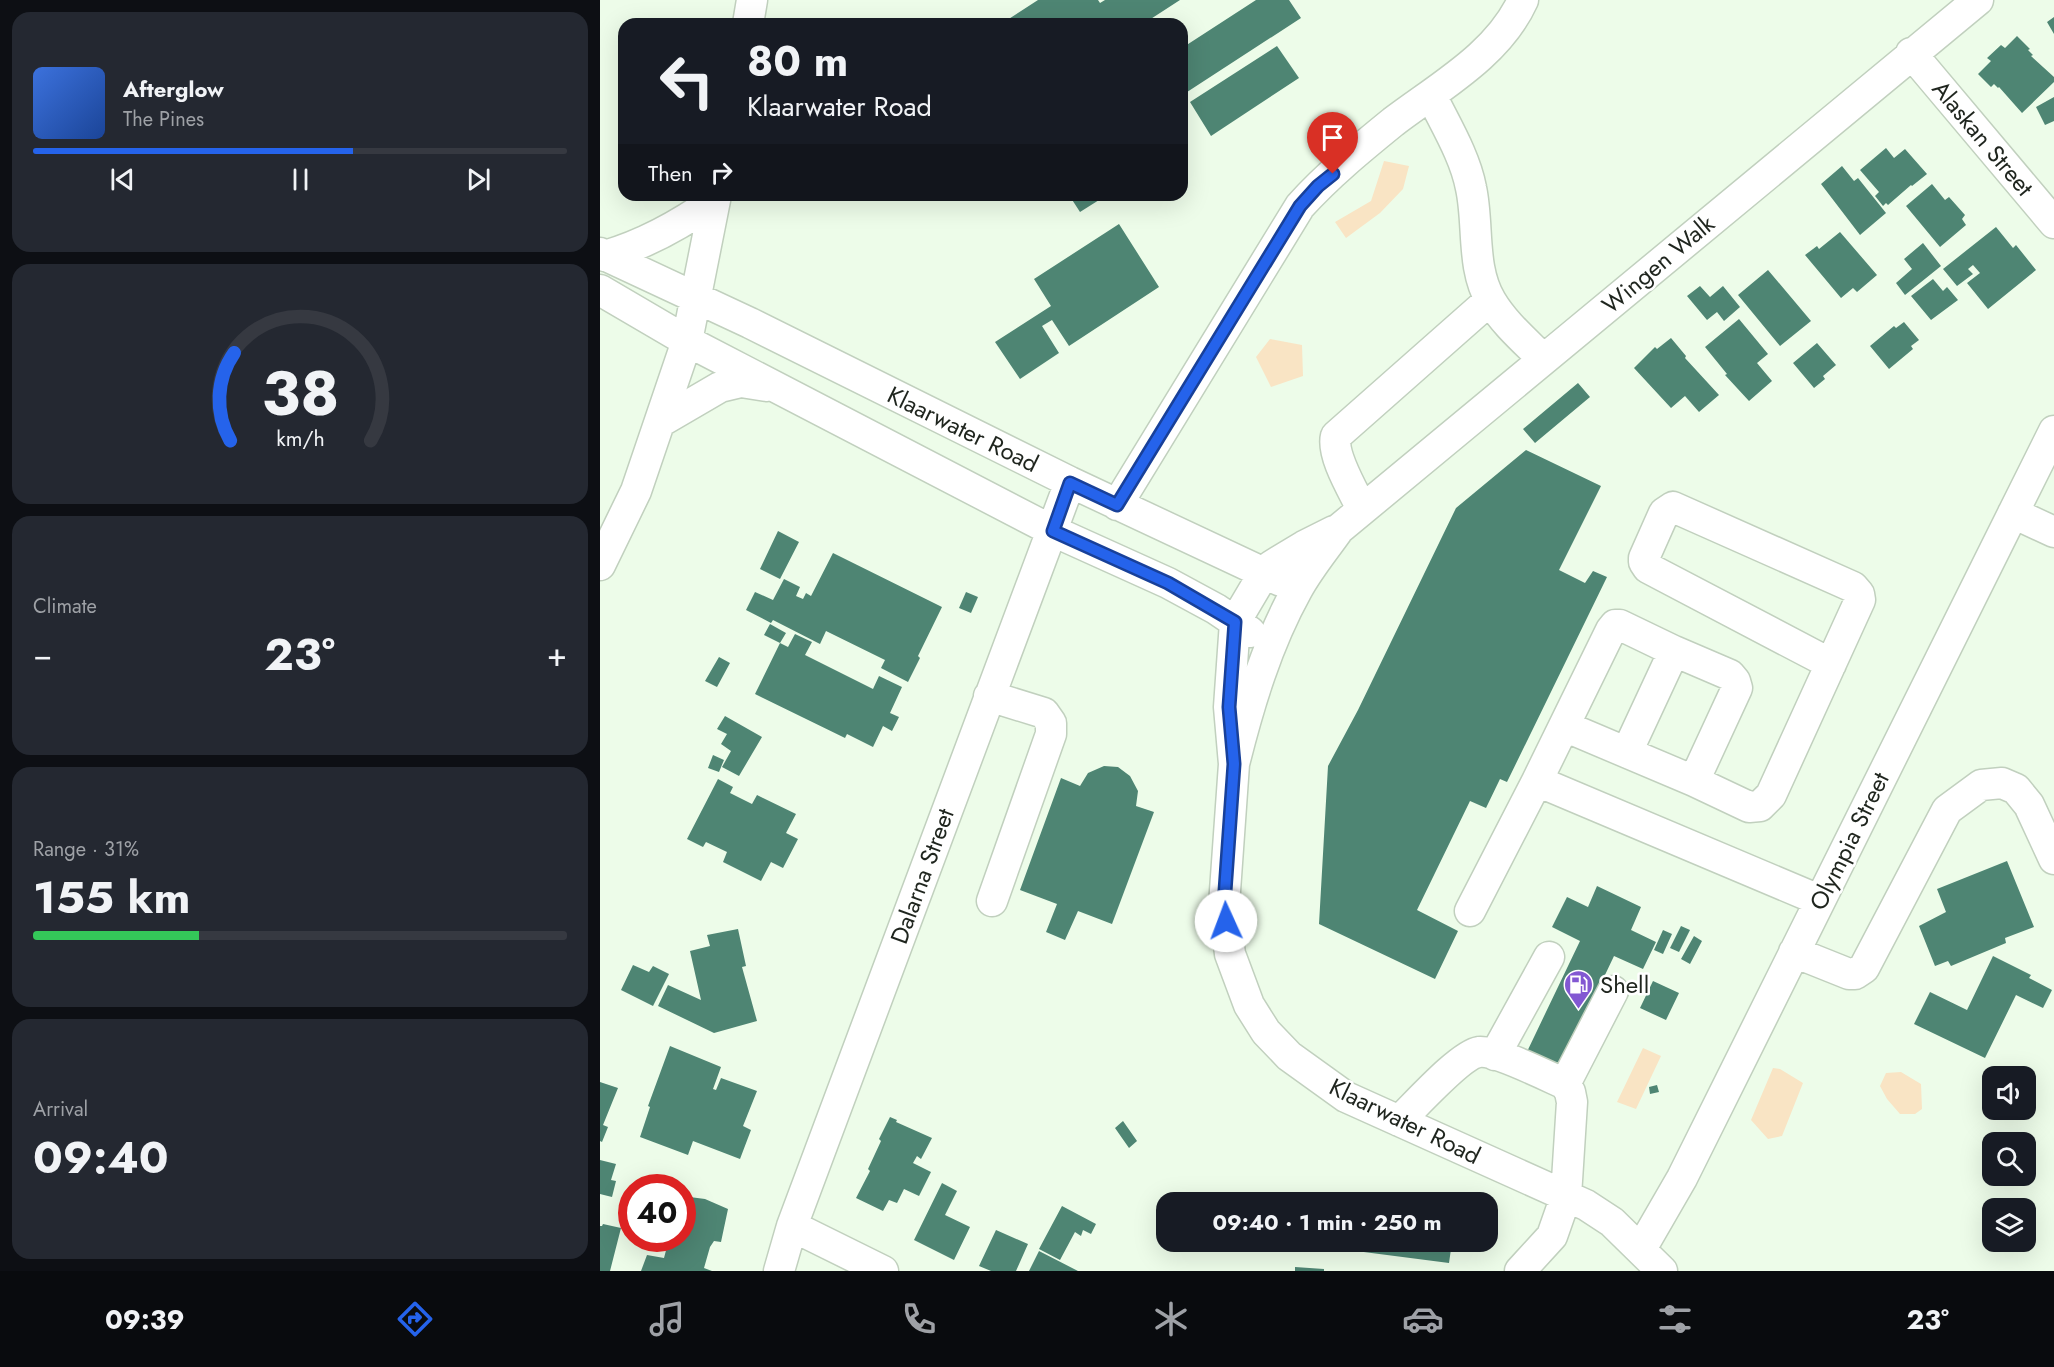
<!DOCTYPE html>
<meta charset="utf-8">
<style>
body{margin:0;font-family:Jost,sans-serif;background:#242831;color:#f1f3f6;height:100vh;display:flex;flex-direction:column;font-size:22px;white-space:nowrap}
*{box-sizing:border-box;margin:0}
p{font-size:20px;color:#9ea1a6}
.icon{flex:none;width:33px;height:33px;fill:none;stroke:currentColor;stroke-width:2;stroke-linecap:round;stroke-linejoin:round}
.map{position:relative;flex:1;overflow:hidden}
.sheet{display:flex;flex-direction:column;gap:12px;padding:12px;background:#0d0f14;width:600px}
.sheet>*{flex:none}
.top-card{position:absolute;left:18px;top:18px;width:570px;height:183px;border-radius:18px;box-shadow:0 6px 24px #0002;background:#171b24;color:#f1f3f6;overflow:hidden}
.fabs{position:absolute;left:1382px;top:1066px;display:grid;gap:12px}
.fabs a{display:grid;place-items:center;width:54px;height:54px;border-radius:12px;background:#171b24;box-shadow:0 6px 24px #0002;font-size:30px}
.speed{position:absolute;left:18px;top:1174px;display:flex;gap:12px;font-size:30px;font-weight:700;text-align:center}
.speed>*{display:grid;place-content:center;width:78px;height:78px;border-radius:50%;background:#171b24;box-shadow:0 6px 24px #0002;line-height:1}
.speed .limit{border:9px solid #d22;background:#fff;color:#111}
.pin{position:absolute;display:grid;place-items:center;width:51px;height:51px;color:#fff;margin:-62px -26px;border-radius:50% 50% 50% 0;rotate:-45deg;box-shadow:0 0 6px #0007}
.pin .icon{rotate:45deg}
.me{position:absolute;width:66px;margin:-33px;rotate:358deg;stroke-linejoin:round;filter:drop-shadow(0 0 4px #0008)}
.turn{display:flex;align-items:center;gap:21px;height:126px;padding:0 30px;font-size:27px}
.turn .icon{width:78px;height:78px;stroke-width:2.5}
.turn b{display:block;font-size:42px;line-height:51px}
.then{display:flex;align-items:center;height:57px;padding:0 30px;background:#0003;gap:12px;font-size:22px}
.big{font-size:45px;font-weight:700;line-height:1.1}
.sheet .widget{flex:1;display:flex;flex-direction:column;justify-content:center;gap:9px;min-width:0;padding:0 21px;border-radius:18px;background:#242831}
.sheet .dial{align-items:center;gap:0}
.dial svg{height:156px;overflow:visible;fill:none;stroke:#363941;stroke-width:7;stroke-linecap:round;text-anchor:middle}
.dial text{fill:#f1f3f6;stroke:none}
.song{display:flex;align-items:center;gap:18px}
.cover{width:72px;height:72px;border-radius:9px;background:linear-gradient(135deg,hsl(220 70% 55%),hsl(220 70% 35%))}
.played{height:6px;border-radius:3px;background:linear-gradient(90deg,#2563eb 60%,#363941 60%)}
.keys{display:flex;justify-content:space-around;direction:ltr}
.heat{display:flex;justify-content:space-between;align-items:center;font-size:33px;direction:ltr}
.charge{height:9px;border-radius:4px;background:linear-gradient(90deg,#34c759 31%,#363941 0)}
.trip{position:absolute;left:556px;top:1192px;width:342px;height:60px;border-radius:18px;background:#171b24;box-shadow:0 6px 24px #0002;font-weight:700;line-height:60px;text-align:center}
.tabs{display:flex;height:96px;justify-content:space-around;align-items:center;background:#090b0e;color:#9ea1a6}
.tabs .icon{width:42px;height:42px}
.tabs .on{color:#2563eb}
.tabs b{font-size:27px;color:#f1f3f6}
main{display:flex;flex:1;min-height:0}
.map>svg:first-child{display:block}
</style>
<main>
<section class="sheet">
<div class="widget">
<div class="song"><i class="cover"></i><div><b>Afterglow</b><p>The Pines</p></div></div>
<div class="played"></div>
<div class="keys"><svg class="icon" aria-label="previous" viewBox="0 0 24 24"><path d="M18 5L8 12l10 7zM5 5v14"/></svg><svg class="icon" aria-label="pause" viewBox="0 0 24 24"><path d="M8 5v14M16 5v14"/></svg><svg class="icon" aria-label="next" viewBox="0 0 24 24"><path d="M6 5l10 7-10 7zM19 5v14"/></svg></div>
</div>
<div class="widget dial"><svg viewBox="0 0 100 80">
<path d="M14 69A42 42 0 1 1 86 69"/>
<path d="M14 69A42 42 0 0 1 16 24" stroke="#2563eb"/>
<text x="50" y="56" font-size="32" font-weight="700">38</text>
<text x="50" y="72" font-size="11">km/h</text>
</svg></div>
<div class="widget"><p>Climate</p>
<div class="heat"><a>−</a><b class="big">23°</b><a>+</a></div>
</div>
<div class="widget"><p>Range · 31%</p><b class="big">155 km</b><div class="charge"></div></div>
<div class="widget"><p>Arrival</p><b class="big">09:40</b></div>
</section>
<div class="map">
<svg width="1454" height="1271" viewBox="0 0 1454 1271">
<rect width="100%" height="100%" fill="#edfce9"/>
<!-- green -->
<path fill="#f9e4c4" d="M 784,161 L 809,166 L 803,189 L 780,213 L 746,238 L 735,222 L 771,201 Z
M 670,339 L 702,345 L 703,376 L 671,387 L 656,357 Z
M 1043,1048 L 1061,1056 L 1036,1109 L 1017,1102 Z
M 1173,1068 L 1180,1069 L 1203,1083 L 1182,1136 L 1168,1139 L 1151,1120 Z
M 1301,1072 L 1321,1084 L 1322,1109 L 1315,1114 L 1300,1114 L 1287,1099 L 1280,1086 L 1286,1073 Z"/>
<!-- building -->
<path fill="#4e8573" d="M 438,0 L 498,0 L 500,3 L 505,0 L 580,0 L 543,24 L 401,24 Z
M 656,0 L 689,0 L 701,18 L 584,94 L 582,90 L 582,48 Z
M 1454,17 L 1454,34 L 1447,22 Z
M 1417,36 L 1430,49 L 1428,50 L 1433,55 L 1431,56 L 1454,77 L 1454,82 L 1422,113 L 1399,87 L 1398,88 L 1394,84 L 1391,87 L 1378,74 L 1391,61 L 1387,58 L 1401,45 L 1405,48 Z
M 677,46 L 699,78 L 611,136 L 590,102 Z
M 1454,97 L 1454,121 L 1445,125 L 1436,107 Z
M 1286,148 L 1294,158 L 1305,149 L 1327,174 L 1312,186 L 1311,185 L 1288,205 L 1286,203 L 1283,206 L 1275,196 L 1279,192 L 1260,170 Z
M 1242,166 L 1254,181 L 1258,178 L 1286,213 L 1260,235 L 1221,184 Z
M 1332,184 L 1345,200 L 1349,197 L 1365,215 L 1362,219 L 1366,225 L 1340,247 L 1306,206 Z
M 469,195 L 507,195 L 480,212 Z
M 519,224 L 559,287 L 469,346 L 452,320 L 442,326 L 459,353 L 420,379 L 395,342 L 451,306 L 434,279 Z
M 1396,227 L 1413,248 L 1416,245 L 1436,270 L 1388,309 L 1367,283 L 1380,273 L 1373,265 L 1368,269 L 1373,274 L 1357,286 L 1343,269 Z
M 1240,232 L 1277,275 L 1257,292 L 1253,288 L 1241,298 L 1205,255 L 1217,246 L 1219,249 Z
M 1323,243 L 1341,266 L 1305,295 L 1296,283 L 1312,269 L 1304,259 Z
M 1168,270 L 1211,321 L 1180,346 L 1138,295 Z
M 1333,279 L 1343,291 L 1347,287 L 1358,300 L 1331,320 L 1311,296 Z
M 1100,286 L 1110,297 L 1123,286 L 1140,307 L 1124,321 L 1117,312 L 1107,320 L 1087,296 Z
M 1139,319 L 1168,354 L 1157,363 L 1172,381 L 1149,401 L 1125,375 L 1127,374 L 1105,347 Z
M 1304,322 L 1319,340 L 1311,346 L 1313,349 L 1289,369 L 1270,346 L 1294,326 L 1296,328 Z
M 1071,338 L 1086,356 L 1085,358 L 1119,395 L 1099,412 L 1085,396 L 1071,408 L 1034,368 L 1055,347 L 1057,349 Z
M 1217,343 L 1236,365 L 1223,376 L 1225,379 L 1214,388 L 1193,363 Z
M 978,383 L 990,397 L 935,443 L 923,429 Z
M 926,450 L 1001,486 L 959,570 L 985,583 L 993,571 L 1007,577 L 907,782 L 900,779 L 886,808 L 870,801 L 817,910 L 858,931 L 835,979 L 719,924 L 728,766 L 758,710 L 856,508 Z
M 178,531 L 199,542 L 180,579 L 160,569 Z
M 233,553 L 342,607 L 318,656 L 320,658 L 308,682 L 281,668 L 285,660 L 226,631 L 220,644 L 173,620 L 171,623 L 146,610 L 155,592 L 173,600 L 184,579 L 200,587 L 196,596 L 203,599 L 206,593 L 211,596 Z
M 366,592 L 378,597 L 371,613 L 359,608 Z
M 170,624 L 186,633 L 180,643 L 164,635 Z
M 195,634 L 212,642 L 205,655 L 273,689 L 279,676 L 302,687 L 290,713 L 299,717 L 292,731 L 283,726 L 273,747 L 247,734 L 245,738 L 155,694 L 180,643 L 188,647 Z
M 119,657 L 130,663 L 117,687 L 105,681 Z
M 125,716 L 162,737 L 139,776 L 122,767 L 131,751 L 121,744 L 127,734 L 117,729 Z
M 113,755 L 124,760 L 119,772 L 108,768 Z
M 504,766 L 518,767 L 530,776 L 538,791 L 536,806 L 554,812 L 512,924 L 478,911 L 465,940 L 446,932 L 457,904 L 420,890 L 461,778 L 480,786 L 488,773 Z
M 118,779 L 133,787 L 130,793 L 152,804 L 157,795 L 196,814 L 186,833 L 198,839 L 183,868 L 171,862 L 161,881 L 123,862 L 127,852 L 106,842 L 103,847 L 87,839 Z
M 1407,861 L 1434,927 L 1405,938 L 1406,943 L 1351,966 L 1348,961 L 1335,966 L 1319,926 L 1346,912 L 1337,889 Z
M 997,886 L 1041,907 L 1031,930 L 1056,942 L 1043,969 L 1014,956 L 957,1076 L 923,1060 L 980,941 L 952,927 L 967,897 L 988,907 Z
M 1081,926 L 1090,930 L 1079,952 L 1070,948 Z
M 138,929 L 146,966 L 142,967 L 157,1021 L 114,1033 L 58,1006 L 68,985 L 101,1000 L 90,951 L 110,946 L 107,935 Z
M 1063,930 L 1072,934 L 1063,954 L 1054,950 Z
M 1094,936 L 1102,941 L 1090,964 L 1081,959 Z
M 1393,956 L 1431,975 L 1429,978 L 1452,990 L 1443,1008 L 1416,995 L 1385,1058 L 1314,1024 L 1330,992 L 1367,1010 Z
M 33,965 L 49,972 L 53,966 L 69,974 L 53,1006 L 21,990 Z
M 1053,981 L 1079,993 L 1066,1020 L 1040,1008 Z
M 70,1046 L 121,1067 L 113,1089 L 116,1090 L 121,1078 L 157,1091 L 143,1126 L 151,1130 L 140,1159 L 93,1141 L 88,1155 L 40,1137 L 50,1107 L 48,1106 Z
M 0,1082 L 18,1088 L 3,1125 L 8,1127 L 2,1142 L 0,1141 Z
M 1057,1085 L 1059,1092 L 1050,1094 L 1049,1087 Z
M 290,1117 L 297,1120 L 296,1122 L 332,1138 L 321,1159 L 317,1156 L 313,1163 L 331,1172 L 319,1196 L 304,1189 L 297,1203 L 289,1200 L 283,1211 L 256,1198 L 270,1171 L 268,1169 L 281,1141 L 279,1139 Z
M 523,1121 L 537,1141 L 529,1148 L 515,1128 Z
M 0,1160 L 16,1164 L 11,1180 L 16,1181 L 12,1197 L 0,1194 Z
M 342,1183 L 357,1191 L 345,1215 L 370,1227 L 354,1260 L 314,1240 Z
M 82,1196 L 105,1199 L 128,1209 L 121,1242 L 114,1241 L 110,1247 L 104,1268 L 112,1271 L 41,1271 L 47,1255 L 64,1258 L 69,1239 L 82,1239 Z
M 462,1206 L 496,1224 L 491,1234 L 483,1230 L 481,1236 L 475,1232 L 460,1260 L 439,1249 Z
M 3,1224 L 21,1228 L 10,1271 L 0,1271 L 0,1226 L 2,1226 Z
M 396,1230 L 428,1244 L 416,1271 L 391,1271 L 379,1266 Z
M 726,1242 L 852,1242 L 849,1263 L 725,1247 Z
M 439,1251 L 478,1271 L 429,1271 Z
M 695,1267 L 724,1269 L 724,1271 L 695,1271 Z"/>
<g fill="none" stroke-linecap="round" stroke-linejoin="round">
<defs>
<path id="minor" d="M 148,24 L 152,0
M 1311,53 L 1454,223
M 831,95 C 845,124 865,156 871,188 C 879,224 871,268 891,301 C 904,323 925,341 943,359
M 0,253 L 150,323 L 470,482 L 681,581
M 5,256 C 46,244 80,225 115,200
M 0,290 L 87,341 L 453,531 L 568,583 L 616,609 L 650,632
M 60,422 L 120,387 L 141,382 L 167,386
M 517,505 L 700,206 C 728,175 761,148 793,122 C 839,87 898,55 923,0
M 762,509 C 754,492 731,455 736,436 L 890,300
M 1413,513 L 1454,532
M 734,531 L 704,546 L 671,566 L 664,573 L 635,622 L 629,707 L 634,764 L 624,905 L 630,954 L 649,1005 L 666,1032 L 689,1056 L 746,1097 L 986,1205 L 1012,1222 L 1062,1271
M 0,565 L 36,491 L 87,341 L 116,195
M 1074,651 L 1130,675 L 1135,681 L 1137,688 L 1094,781
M 389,696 L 444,713 L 451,723 L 451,734 L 392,901
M 964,726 L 1094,781 L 1149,807 L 1160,806 L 1171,795 L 1260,600 L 1259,594 L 1253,587 L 1073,507 L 1064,513 L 1044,558 L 1044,562 L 1048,568 L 1231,664
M 634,764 C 649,704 667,644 697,590 C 709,568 725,549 739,529 L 1378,0
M 937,781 L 1219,900
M 870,911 L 937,781 L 1011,630 L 1015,625 L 1020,625 L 1074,651 L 1027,752
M 1194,952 L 1249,974 L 1255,974 L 1264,968 L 1347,810 L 1381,785 L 1402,783 L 1416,789 L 1429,805 L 1454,859
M 895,1055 L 949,957
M 965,1084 L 1013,991
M 799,1121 C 815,1106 860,1055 879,1052 C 895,1050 947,1076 965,1084 L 970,1092 L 972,1102 L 966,1196 L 952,1236 L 920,1271
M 192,1226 L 283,1271
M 1041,1249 L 1082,1178 L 1454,431
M 179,1271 L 192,1226 L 470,482"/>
</defs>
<!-- minor casing -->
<use href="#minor" stroke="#c1d0be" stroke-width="33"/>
<!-- minor -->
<use href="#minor" stroke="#fff" stroke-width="30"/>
</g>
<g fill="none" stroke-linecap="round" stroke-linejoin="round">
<defs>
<path id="route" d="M 626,921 L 624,905 L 634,764 L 629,707 L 635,622 L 568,583 L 453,531 L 470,483 L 517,505 L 700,206 L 718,186 L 733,174"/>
</defs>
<!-- route casing -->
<use href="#route" stroke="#184099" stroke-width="15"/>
<!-- route -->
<use href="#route" stroke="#2563eb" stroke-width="10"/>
</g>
<!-- icons -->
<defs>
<symbol id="fuel-pin" viewBox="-11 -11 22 30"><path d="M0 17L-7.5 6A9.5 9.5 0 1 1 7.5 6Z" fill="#8258d2" stroke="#fff"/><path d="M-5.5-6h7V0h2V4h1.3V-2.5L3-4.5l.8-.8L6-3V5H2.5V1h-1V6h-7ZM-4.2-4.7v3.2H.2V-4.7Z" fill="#fff"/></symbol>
</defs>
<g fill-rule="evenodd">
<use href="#fuel-pin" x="962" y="968" width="33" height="45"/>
</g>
<g text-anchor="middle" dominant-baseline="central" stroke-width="5" stroke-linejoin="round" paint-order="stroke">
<!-- street labels -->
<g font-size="24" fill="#1f251e" stroke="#fff">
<text transform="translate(1383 138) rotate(50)">Alaskan Street</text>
<text transform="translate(1058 264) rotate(-40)">Wingen Walk</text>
<text transform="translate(363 429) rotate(26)">Klaarwater Road</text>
<text transform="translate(1249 841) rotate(-64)">Olympia Street</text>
<text transform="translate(322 876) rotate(-70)">Dalarna Street</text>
<text transform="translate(805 1121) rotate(26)">Klaarwater Road</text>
</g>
<!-- poi labels -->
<g font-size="24" fill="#1f251e" stroke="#fff" text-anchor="start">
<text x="1000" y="984">Shell</text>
</g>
</g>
</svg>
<div class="fabs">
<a><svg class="icon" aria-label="sound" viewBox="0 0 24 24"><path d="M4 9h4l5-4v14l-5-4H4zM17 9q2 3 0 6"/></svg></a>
<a><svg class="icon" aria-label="search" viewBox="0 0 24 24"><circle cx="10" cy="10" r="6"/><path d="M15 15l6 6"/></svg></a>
<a><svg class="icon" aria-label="layers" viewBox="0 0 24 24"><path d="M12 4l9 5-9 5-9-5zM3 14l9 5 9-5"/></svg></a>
</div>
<div class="speed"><div class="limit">40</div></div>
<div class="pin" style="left:733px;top:174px;background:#d93025"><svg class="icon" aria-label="arrive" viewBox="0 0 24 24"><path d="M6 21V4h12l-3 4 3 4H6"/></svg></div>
<svg class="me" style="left:626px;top:921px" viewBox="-20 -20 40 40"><circle r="19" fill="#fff"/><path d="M0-13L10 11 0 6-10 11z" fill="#2563eb"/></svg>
<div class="trip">09:40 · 1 min · 250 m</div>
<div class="top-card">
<div class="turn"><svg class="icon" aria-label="left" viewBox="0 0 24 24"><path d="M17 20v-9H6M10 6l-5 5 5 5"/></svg><div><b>80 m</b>Klaarwater Road</div></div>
<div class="then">Then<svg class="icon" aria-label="right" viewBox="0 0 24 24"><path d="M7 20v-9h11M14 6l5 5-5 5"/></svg></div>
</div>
</div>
</main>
<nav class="tabs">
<b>09:39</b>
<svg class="icon on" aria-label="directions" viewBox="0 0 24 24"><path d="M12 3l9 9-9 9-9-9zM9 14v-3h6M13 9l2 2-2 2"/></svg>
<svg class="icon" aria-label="music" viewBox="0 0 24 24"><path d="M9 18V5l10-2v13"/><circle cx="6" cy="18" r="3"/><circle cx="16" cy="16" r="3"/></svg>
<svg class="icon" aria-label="phone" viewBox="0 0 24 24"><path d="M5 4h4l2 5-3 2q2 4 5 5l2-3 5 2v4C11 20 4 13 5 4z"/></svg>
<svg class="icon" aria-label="climate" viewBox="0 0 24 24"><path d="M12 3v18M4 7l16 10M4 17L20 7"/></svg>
<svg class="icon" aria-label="car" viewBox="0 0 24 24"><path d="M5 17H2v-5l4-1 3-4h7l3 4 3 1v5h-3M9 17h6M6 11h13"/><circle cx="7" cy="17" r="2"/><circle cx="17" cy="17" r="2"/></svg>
<svg class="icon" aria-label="filters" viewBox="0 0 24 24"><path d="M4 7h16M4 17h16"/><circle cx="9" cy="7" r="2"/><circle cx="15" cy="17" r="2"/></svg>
<b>23°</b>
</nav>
